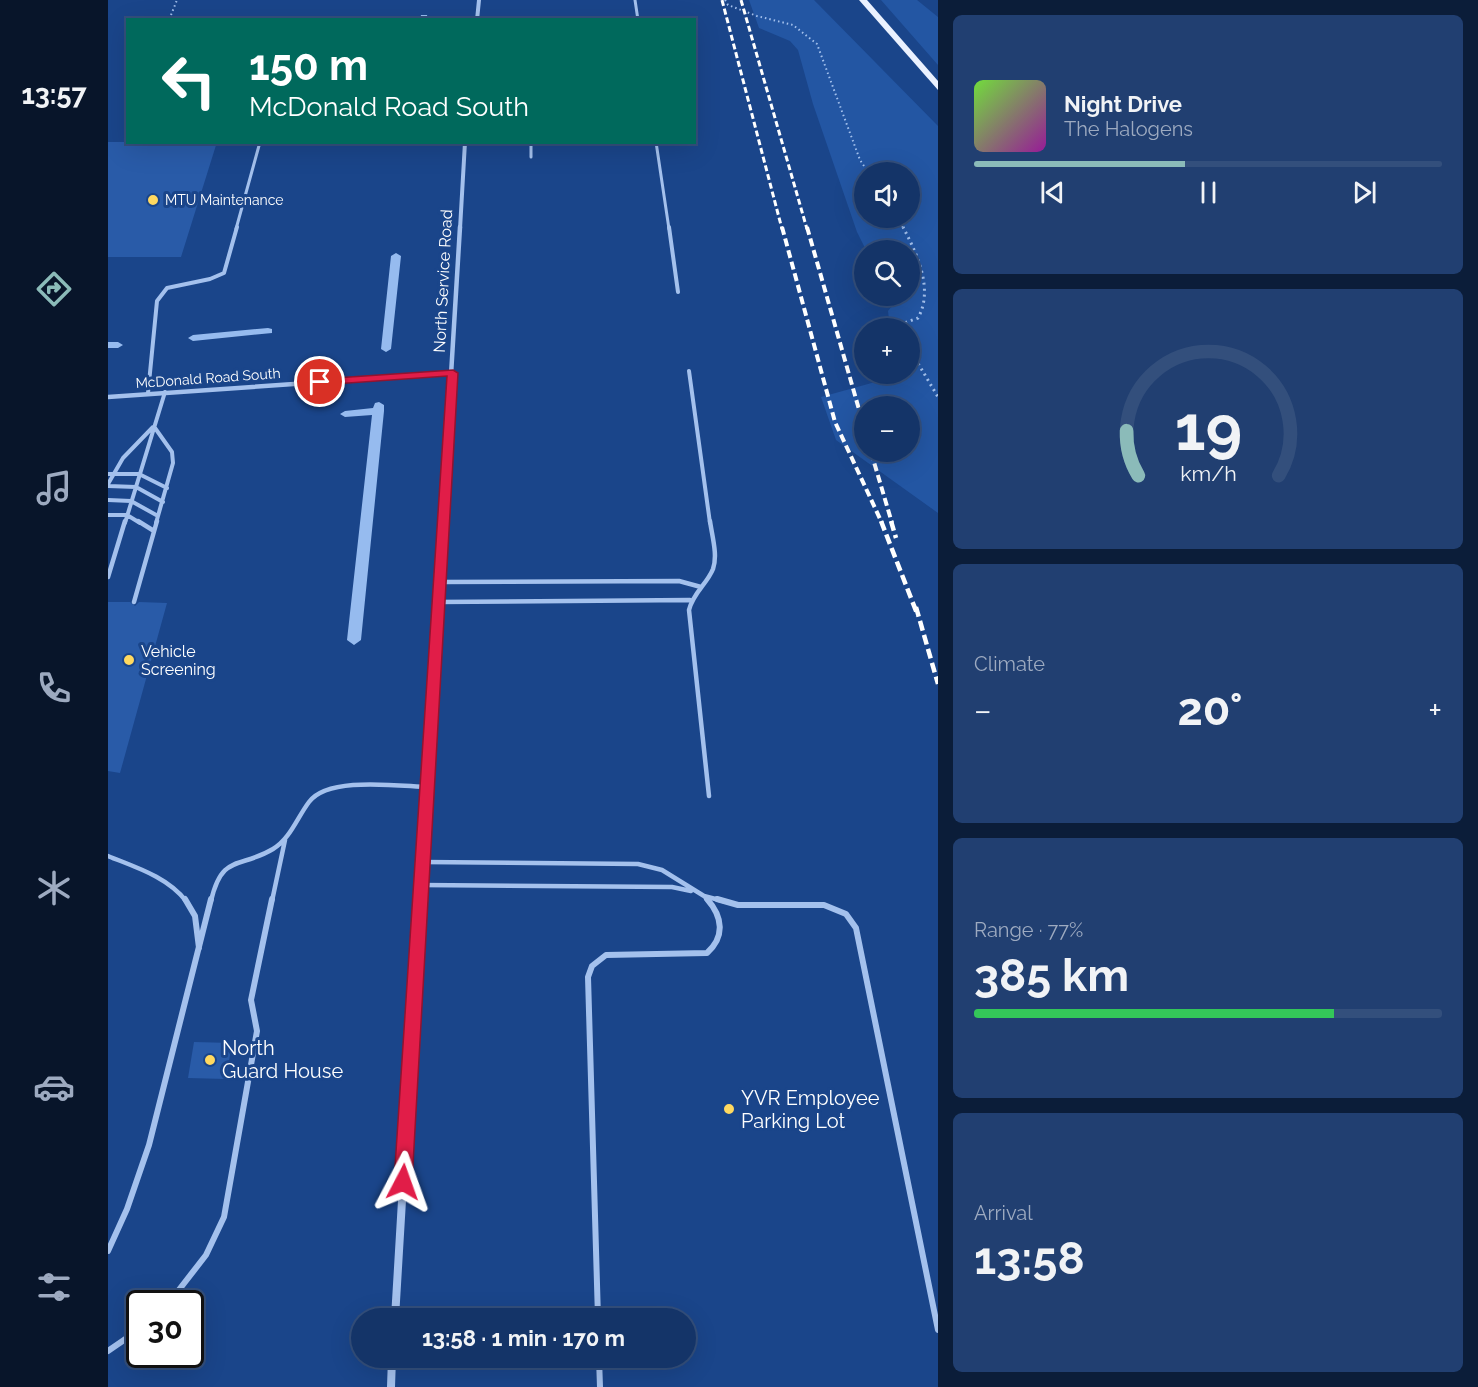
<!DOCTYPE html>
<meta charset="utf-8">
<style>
body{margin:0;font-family:Raleway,sans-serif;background:#213f71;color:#f1f3f6;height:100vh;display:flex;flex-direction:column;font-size:22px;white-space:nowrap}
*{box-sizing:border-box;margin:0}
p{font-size:20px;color:#9daac0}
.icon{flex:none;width:33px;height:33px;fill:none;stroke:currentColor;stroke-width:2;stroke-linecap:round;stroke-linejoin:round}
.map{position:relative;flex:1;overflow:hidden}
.details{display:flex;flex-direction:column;gap:15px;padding:15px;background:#0b1d39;width:540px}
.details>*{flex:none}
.top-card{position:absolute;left:18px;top:18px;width:570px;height:126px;border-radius:0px;box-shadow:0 6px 24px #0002,0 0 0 2px #334f7c;background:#00695c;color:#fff;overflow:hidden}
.tools{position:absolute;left:746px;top:162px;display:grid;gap:12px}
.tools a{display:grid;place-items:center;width:66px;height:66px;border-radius:50%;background:#143468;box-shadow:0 6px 24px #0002,0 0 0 2px #334f7c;font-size:30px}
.speed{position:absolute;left:18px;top:1290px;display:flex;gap:12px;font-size:30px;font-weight:700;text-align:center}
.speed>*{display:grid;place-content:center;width:78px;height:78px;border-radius:50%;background:#143468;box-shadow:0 6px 24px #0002,0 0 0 2px #334f7c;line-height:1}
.speed .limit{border:3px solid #111;border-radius:9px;background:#fff;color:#111}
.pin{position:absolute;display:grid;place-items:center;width:51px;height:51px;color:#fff;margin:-26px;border:3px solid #fff;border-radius:50%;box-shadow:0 2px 6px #0007}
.me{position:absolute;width:66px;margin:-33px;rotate:4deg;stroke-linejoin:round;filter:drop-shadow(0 0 4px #0008)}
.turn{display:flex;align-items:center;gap:21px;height:126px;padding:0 24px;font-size:27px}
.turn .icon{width:78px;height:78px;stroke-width:2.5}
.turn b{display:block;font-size:42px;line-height:51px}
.big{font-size:45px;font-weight:700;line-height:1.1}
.details .widget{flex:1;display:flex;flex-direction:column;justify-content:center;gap:9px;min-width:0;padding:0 21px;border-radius:9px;background:#213f71}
.details .dial{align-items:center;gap:0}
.dial svg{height:156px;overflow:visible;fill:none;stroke:#334f7c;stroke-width:7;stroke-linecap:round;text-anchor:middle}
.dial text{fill:#f1f3f6;stroke:none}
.song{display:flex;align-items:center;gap:18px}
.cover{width:72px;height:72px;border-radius:9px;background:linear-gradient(135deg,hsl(100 70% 55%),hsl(300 70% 35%))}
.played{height:6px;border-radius:3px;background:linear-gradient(90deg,#8bbbb9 45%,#334f7c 45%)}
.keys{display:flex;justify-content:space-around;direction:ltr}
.heat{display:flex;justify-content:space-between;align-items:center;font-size:33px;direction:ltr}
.charge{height:9px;border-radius:4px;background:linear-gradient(90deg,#34c759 77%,#334f7c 0)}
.trip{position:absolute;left:243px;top:1308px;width:345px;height:60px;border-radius:30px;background:#143468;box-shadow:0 6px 24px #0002,0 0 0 2px #334f7c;font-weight:700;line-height:60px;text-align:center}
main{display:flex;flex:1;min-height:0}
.tab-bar{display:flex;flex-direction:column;width:108px;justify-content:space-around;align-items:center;background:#08152a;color:#9daac0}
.tab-bar .icon{width:42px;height:42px}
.tab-bar .selected{color:#8bbbb9}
.tab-bar b{font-size:27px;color:#f1f3f6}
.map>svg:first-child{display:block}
</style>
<main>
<nav class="tab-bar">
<b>13:57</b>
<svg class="icon selected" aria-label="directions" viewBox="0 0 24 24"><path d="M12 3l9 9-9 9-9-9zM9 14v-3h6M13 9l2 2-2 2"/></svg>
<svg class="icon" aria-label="music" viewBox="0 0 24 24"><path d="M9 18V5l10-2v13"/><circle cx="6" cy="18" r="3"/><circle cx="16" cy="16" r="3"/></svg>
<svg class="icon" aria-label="phone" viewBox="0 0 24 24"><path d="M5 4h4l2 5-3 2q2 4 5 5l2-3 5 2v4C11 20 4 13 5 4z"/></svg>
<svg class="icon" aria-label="climate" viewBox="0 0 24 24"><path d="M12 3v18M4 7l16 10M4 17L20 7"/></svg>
<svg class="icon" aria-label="car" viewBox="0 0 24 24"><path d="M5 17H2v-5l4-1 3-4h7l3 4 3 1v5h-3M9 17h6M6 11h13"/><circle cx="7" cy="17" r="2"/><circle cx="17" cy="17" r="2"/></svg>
<svg class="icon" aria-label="filters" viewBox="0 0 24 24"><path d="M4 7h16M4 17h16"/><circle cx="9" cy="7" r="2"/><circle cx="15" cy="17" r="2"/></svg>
</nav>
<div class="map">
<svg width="830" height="1387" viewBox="0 0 830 1387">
<rect width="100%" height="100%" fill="#1a458a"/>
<!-- green -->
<path fill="#2356a3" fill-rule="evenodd" d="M 641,0 L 706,0 L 830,126 L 830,513 L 728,440 L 713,397 L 789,376 L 789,374 L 801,374 L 801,328 L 782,328 L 780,311 L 788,301 L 783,296 L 801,296 L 801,250 L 758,250 L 749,232 L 705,104 L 690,50 L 682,41 L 651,28 ZM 801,172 L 801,218 L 756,218 L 756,172 ZM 801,406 L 801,452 L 756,452 L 756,406 Z
M 773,0 L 809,0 L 830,17 L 830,65 Z"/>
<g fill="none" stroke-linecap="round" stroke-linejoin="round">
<!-- stream -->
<path fill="#96bbef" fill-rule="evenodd" d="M 313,15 L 319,15 L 320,20 L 312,20 Z
M 288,253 L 293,256 L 283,349 L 278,352 L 273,349 L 283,256 Z
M 160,328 L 164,329 L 164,333 L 85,341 L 80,338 L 85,335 Z
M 0,342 L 10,342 L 15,345 L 10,348 L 0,348 Z
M 271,402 L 276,405 L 276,411 L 253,640 L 246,645 L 239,640 L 264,415 L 237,417 L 232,414 L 237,411 L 265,408 L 267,403 Z"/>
</g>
<!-- building -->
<path fill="#295ba8" d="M 0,142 L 109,142 L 73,257 L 0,257 Z
M 0,602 L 22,602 L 27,606 L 31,602 L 59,603 L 12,773 L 0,771 Z
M 86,1042 L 124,1043 L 118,1079 L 80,1078 Z"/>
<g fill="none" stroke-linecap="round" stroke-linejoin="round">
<!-- path-far1 -->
<path stroke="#a4c1ed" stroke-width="2" stroke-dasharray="1.5 3" stroke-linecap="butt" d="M 617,0 L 620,5 L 649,16 L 685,25 L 709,44 L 752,160 L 760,172
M 63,15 L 69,0
M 789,218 L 796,229"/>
<!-- path -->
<path stroke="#a4c1ed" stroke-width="3" stroke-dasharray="2 4" stroke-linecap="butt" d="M 789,328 L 788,326 L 810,318 C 826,289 809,254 795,227
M 801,348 L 830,397"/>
<!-- service-far3 -->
<path stroke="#a4c1ed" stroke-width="3" d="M 527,0 L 530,20
M 397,20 L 432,20
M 423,142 L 423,157
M 548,142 L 561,229
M 128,229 L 152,142"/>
<!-- service-far2 -->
<path stroke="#a4c1ed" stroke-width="4" d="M 561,227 L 570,292
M 581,371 L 602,523
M 40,393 L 49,301 L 59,288 L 102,279 L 116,273 L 129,227
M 47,428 L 64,452 L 65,463 L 48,523
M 0,474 L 31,474 L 59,488
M 0,484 L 15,458 L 45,427
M 0,486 L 28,487 L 55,502
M 0,500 L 23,501 L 50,516
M 0,515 L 19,515 L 32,523
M 17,523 L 57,392"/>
<!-- service-far1 -->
<path stroke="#a4c1ed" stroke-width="4.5" d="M 30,521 L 46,531
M 0,577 L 17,521
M 331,582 L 571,581 L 593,587
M 26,602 L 49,521
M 329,602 L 582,600
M 601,796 L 581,610 C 585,593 599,584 605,569 C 610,555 604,536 602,521
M 0,856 C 27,867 60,877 78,901
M 315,862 L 530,864 L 554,870 L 596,896
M 313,885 L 564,887 L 583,891
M 103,901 C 114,853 132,869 165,849 C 182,839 189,818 201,802 C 220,776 290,786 320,787
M 164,901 L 177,840
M 601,901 L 596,896 L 615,901"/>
<!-- service -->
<path stroke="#a4c1ed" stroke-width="6" d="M 77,899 L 87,916 L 91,948
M 609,899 L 630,905 L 716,905 L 738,914 L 748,928 L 830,1330
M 0,1251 L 19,1209 L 41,1145 L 103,899
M 60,1304 L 98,1255 L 116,1217 L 149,1031 L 143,1000 L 164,899
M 490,1318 L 480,977 L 484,966 L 498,955 L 599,953 C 617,937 615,917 599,899
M 0,1351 L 32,1329
M 491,1358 L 492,1387"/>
<!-- minor-far3 -->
<path stroke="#a4c1ed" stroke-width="4" d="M 369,20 L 371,0
M 352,229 L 357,142"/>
<!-- minor-far2 -->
<path stroke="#a4c1ed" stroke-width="4.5" d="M 0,397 L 345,373
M 334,523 L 352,227"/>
<!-- minor-far1 -->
<path stroke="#a4c1ed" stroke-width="6" d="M 312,901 L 334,521"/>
<!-- minor -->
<path stroke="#a4c1ed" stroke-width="8" d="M 287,1318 L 312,899
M 283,1387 L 284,1358"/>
<!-- primary -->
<path fill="#eaf1ff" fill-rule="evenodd" d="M 751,0 L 759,0 L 830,81 L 830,90 Z"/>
<!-- rail-far2 -->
<path stroke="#fff" stroke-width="3" stroke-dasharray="6 3" stroke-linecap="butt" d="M 614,0 L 674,229
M 633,0 L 699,229"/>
<!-- rail-far1 -->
<path stroke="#fff" stroke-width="4" stroke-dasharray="8 4" stroke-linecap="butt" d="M 674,227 L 727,422 L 774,523
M 699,227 L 756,427
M 763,452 L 784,523"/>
<!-- rail -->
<path stroke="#fff" stroke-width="4.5" stroke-dasharray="10 4.5" stroke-linecap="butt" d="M 773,521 L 810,616
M 783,521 L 788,538
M 808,607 L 830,684"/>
</g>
<!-- route -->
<path fill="#e11d48" stroke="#92132f" stroke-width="1.5" d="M 345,370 L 350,373 L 304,1182 L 301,1188 L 295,1190 L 288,1188 L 286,1182 L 339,376 L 212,385 L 207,382 L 212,379 Z"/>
<!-- markers -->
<g fill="#ffd960" stroke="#1a458a" stroke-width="2">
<circle cx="45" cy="200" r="6"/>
<circle cx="21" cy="660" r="6"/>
<circle cx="102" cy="1060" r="6"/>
<circle cx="621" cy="1109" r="6"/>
</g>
<g text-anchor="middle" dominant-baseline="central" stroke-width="6" stroke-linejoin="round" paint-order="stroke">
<!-- far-poi labels -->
<g font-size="14" fill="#fff" stroke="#1a458a" text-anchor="start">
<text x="57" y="200">MTU Maintenance</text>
</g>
<!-- far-street labels -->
<g font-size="14" fill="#fff" stroke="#1a458a">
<text transform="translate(100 378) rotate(-4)">McDonald Road South</text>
</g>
<!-- street labels -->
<g font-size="16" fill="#fff" stroke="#1a458a">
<text transform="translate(335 281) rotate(-87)">North Service Road</text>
</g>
<!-- poi labels -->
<g font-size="16" fill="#fff" stroke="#1a458a" text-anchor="start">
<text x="33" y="651">Vehicle<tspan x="33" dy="18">Screening</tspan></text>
</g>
<!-- near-poi labels -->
<g font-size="20" fill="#fff" stroke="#1a458a" text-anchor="start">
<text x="114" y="1048">North<tspan x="114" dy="23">Guard House</tspan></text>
<text x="633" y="1098">YVR Employee<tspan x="633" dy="23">Parking Lot</tspan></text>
</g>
</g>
</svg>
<div class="tools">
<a><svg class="icon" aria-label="sound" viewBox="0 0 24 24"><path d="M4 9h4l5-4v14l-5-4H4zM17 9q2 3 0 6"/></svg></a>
<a><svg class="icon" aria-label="search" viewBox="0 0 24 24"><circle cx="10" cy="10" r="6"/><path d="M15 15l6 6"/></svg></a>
<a>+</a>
<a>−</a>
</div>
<div class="speed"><div class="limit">30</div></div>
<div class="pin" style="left:212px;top:382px;background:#d93025"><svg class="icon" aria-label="arrive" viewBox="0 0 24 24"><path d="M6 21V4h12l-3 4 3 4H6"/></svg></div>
<svg class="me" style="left:295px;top:1182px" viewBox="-20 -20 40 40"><path d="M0-17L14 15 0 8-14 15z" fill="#e11d48" stroke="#fff" stroke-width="4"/></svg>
<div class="trip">13:58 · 1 min · 170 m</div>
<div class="top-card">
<div class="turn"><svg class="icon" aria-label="left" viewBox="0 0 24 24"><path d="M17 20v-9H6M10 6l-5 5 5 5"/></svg><div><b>150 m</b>McDonald Road South</div></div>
</div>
</div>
<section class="details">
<div class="widget">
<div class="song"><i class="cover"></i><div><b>Night Drive</b><p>The Halogens</p></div></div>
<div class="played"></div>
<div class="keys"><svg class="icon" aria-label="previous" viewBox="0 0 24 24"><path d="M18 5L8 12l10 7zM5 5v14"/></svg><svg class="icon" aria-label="pause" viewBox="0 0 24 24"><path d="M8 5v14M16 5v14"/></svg><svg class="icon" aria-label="next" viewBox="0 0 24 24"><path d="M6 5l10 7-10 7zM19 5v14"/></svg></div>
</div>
<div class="widget dial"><svg viewBox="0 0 100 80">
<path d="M14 69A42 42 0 1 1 86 69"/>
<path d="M14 69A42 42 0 0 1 8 46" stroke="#8bbbb9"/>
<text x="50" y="56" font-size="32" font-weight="700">19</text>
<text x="50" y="72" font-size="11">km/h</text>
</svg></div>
<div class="widget"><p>Climate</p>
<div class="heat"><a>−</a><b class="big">20°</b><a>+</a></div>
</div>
<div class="widget"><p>Range · 77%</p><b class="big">385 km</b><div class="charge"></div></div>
<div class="widget"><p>Arrival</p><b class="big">13:58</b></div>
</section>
</main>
